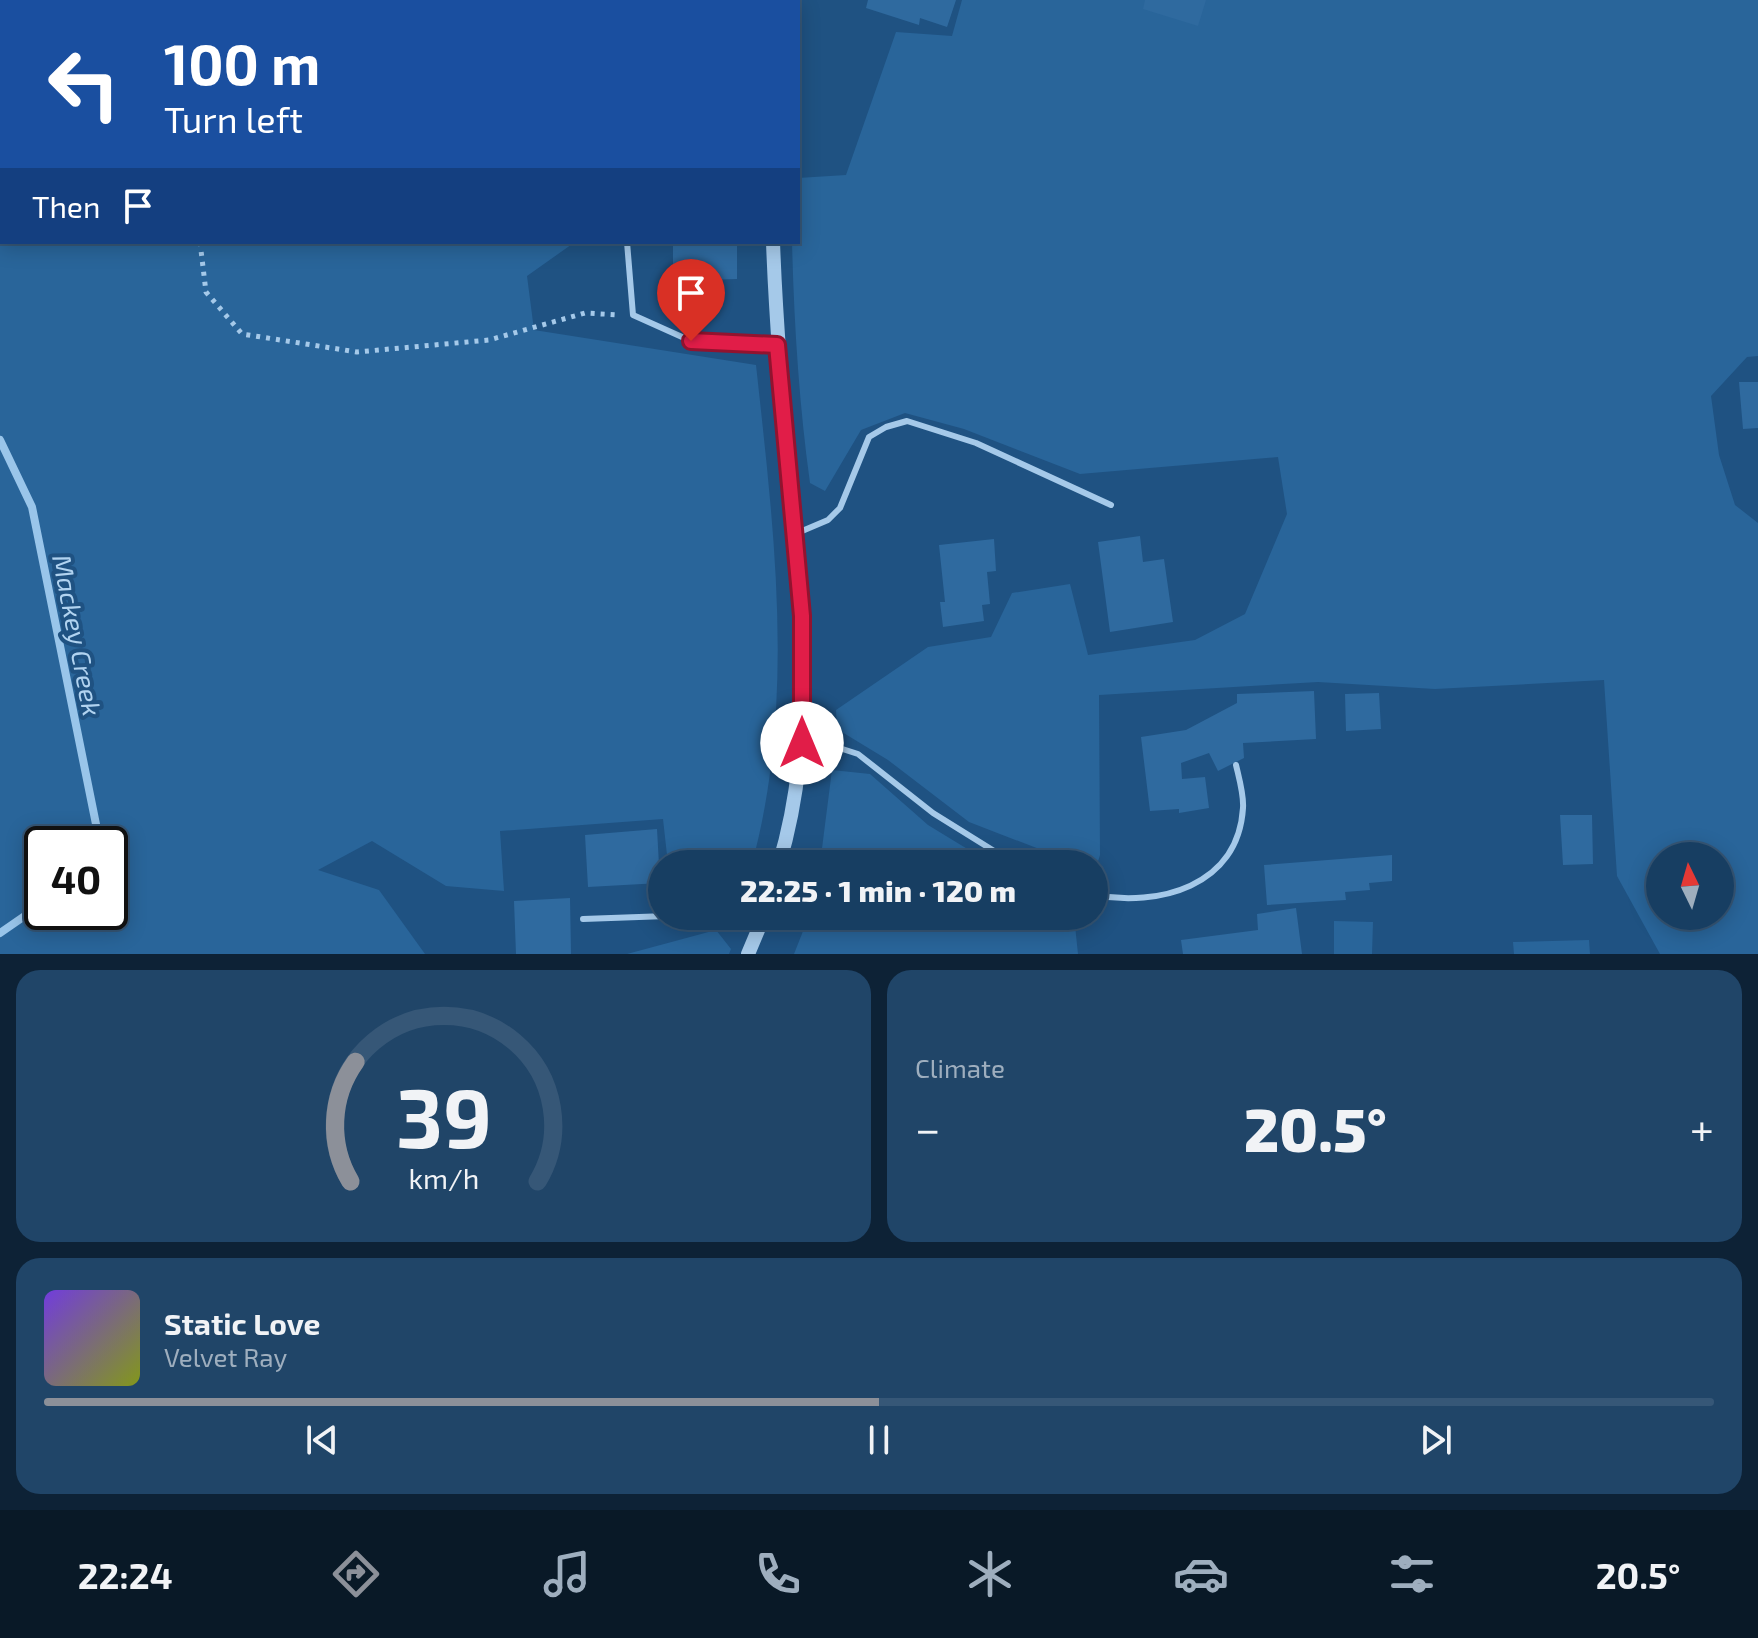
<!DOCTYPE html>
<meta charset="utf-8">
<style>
body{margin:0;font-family:"Exo 2",sans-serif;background:#204568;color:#f1f3f6;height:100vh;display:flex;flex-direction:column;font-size:30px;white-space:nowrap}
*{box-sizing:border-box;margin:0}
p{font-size:26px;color:#9eaebe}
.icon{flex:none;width:44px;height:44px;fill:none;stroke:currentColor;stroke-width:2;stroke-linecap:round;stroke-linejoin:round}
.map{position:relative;height:954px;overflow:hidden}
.drawer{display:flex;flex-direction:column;gap:16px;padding:16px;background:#0d2236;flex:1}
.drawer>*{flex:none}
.banner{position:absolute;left:0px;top:0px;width:800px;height:244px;box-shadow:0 4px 20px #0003,0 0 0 2px #365777;background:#1a4fa0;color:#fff;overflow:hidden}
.needle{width:52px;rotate:355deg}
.buttons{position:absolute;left:1646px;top:842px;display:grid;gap:16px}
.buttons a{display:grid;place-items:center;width:88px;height:88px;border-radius:50%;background:#173e62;box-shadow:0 4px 20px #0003,0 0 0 2px #365777;font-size:40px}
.speed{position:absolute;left:24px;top:826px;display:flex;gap:16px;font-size:40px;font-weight:700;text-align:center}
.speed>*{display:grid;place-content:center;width:104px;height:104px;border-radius:50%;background:#173e62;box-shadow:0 4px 20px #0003,0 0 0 2px #365777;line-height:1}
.speed .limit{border:4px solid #111;border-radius:12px;background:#fff;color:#111}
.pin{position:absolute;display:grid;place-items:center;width:68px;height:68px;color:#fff;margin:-82px -34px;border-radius:50% 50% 50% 0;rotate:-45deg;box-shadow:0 0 8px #0007}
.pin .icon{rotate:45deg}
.me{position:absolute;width:88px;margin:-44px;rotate:0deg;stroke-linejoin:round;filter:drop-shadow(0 0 6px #0008)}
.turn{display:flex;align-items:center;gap:28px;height:168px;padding:0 32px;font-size:36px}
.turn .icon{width:104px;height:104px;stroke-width:2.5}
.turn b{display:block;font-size:56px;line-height:68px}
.then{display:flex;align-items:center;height:76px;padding:0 32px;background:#0003;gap:16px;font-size:30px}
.big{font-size:60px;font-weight:800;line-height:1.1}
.drawer .card{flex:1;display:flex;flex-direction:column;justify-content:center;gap:12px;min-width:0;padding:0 28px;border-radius:24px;background:#204568}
.drawer .dial{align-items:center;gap:0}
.dial svg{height:208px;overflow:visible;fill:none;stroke:#365777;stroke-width:7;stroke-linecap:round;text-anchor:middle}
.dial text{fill:#f1f3f6;stroke:none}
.song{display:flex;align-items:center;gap:24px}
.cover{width:96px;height:96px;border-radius:12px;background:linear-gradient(135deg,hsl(260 70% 55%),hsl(70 70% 35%))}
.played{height:8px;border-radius:4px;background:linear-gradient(90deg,#8c9099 50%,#365777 50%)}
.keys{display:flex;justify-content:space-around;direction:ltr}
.heat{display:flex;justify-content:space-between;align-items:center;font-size:44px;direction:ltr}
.drawer .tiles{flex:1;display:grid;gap:16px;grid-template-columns:1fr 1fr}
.card:last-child{grid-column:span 2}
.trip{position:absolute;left:648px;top:850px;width:460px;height:80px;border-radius:40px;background:#173e62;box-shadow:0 4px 20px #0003,0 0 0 2px #365777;font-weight:800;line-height:80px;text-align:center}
.tab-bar{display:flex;height:128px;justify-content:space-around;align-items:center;background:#091927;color:#9eaebe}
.tab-bar .icon{width:56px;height:56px}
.tab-bar .selected{color:#8c9099}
.tab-bar b{font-size:36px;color:#f1f3f6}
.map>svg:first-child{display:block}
</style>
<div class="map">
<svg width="1758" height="954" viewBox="0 0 1758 954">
<rect width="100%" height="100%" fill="#1f5282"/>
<!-- green -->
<path fill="#29659a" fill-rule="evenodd" d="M 0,0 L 556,0 L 2,2 L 2,242 L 575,242 L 527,276 L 534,330 L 756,365 C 774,531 796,700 752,864 L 668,864 L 663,819 L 500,831 L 504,891 L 446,886 L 372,841 L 318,870 L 379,890 L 425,954 L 0,954 ZM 42,844 L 110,844 L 110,912 L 42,912 Z
M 962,0 L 1758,0 L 1758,356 L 1747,357 L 1711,396 L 1719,455 L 1735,505 L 1758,523 L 1758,954 L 1660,954 L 1617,876 L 1604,680 L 1435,689 L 1318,682 L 1099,695 L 1100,855 L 1095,871 L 1094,864 L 1078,864 L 969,822 L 888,760 L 837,729 L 836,710 L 928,647 L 991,637 L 1012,593 L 1070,584 L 1088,655 L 1195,640 L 1245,614 L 1287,514 L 1278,457 L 1080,474 L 964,429 L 905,413 L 861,430 L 825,491 L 810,483 C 799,403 794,323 792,242 L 798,242 L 798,178 L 846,175 L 896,32 L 952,36 ZM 1660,856 L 1720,856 L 1720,916 L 1660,916 Z
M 832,770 L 870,774 L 928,825 L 992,864 L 820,864 Z
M 809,916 L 1074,916 L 1078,954 L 794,954 Z
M 1334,921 L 1373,922 L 1372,954 L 1334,954 Z
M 716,930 L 731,949 L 729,954 L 627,954 Z
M 1589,940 L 1590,954 L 1514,954 L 1513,942 Z"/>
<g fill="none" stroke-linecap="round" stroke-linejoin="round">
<!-- stream -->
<path stroke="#99c5ea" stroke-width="8" d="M 109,2 L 111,0
M 0,109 L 2,107
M 0,440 L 32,507 L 100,844
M 0,933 L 42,904"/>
</g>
<!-- building -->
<path fill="#2f6a9f" d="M 868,0 L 956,0 L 947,27 L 920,18 L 919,25 L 866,8 Z
M 1145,0 L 1206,0 L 1198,26 L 1143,9 Z
M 673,242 L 737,242 L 737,279 L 673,281 Z
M 1739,382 L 1758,382 L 1758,428 L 1743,429 Z
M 1140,536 L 1143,562 L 1164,559 L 1173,622 L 1110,632 L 1098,542 Z
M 994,539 L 996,571 L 987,572 L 990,604 L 982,605 L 984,621 L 943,627 L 940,602 L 945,602 L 939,545 Z
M 1314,691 L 1316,739 L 1243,743 L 1244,758 L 1218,771 L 1209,753 L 1181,763 L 1182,779 L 1205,777 L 1209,808 L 1179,813 L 1179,809 L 1150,811 L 1141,737 L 1186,730 L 1237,703 L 1237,694 Z
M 1379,693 L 1381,729 L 1346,731 L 1345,694 Z
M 1560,815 L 1592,815 L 1593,864 L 1563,865 Z
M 657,829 L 660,883 L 588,887 L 585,835 Z
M 1392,855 L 1392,881 L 1369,883 L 1370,890 L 1345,892 L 1346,900 L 1267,905 L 1264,865 Z
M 570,898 L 571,954 L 516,954 L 514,901 Z
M 1296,908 L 1302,954 L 1183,954 L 1181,940 L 1258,930 L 1257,914 Z"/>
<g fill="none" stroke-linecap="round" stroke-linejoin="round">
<!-- path -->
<path stroke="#a5c9e9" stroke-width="5" stroke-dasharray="4 6" stroke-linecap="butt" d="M 200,242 L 206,292 L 242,334 L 357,352 L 489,340 L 585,313 L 620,315"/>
<!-- service -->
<path stroke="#a5c9e9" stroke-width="6" d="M 627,242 L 633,315 L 691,341 L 777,345
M 795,534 L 828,520 L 840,508 L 869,437 L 886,427 L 907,421 L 976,443 L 1111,505
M 803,743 L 830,745 L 858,754 L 933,813 L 1015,864
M 1094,895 C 1158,907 1238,887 1243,808 C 1244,795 1239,778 1236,765
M 743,916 L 763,917
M 583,919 L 667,916"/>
<!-- tertiary -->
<path stroke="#a5c9e9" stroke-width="14" d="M 792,2 L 792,0
M 773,242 C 776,325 783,408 791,490 C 802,614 816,743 779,864
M 748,954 L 764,916"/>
</g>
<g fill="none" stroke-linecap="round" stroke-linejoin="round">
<defs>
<path id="route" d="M 691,341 L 777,345 L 802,616 L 802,743"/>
</defs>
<!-- route casing -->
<use href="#route" stroke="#92132f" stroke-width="20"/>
<!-- route -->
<use href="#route" stroke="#e11d48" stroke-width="14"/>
</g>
<g text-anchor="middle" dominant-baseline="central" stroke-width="8" stroke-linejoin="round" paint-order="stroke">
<!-- water labels -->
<g font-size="26" font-style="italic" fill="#b1d3f0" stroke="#1f5282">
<text transform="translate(78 635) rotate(79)">Mackey Creek</text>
</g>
</g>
</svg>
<div class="buttons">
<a><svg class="needle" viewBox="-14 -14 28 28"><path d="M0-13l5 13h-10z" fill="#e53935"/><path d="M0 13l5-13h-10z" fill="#9eaebe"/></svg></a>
</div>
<div class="speed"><div class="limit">40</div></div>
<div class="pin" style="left:691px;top:341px;background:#d93025"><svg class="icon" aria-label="arrive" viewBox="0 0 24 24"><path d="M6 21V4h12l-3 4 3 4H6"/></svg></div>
<svg class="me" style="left:802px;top:743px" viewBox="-20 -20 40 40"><circle r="19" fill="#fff"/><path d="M0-13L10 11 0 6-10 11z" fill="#e11d48"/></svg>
<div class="trip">22:25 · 1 min · 120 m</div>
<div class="banner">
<div class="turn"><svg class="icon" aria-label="left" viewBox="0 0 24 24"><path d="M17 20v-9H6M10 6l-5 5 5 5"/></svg><div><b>100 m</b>Turn left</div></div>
<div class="then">Then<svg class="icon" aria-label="arrive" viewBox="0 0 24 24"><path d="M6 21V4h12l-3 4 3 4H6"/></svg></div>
</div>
</div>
<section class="drawer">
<div class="tiles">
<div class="card dial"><svg viewBox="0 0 100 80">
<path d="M14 69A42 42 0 1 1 86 69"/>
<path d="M14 69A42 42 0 0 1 16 23" stroke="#8c9099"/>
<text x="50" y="56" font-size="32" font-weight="700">39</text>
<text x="50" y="72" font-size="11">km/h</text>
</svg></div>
<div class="card"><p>Climate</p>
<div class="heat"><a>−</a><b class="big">20.5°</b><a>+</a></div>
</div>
<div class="card">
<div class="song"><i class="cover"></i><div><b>Static Love</b><p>Velvet Ray</p></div></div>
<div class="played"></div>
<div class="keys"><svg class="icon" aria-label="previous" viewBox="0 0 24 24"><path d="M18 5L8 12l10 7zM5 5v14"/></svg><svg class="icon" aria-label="pause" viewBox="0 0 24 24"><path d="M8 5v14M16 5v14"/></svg><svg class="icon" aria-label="next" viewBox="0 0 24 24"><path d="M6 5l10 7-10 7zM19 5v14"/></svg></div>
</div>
</div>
</section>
<nav class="tab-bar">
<b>22:24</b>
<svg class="icon selected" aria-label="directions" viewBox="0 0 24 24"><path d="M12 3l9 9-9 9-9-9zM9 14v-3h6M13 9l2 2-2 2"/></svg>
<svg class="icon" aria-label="music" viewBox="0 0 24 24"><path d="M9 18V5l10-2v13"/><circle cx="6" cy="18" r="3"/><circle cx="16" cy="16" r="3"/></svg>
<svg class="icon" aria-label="phone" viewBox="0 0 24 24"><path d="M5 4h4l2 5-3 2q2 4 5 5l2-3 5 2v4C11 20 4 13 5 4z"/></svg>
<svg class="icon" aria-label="climate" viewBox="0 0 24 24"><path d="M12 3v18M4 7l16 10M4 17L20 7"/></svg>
<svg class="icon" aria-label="car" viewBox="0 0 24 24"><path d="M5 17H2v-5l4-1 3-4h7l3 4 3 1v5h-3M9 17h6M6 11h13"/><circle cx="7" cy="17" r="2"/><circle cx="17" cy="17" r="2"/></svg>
<svg class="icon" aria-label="filters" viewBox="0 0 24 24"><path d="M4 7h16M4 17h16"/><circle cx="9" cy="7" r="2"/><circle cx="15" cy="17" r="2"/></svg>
<b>20.5°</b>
</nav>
